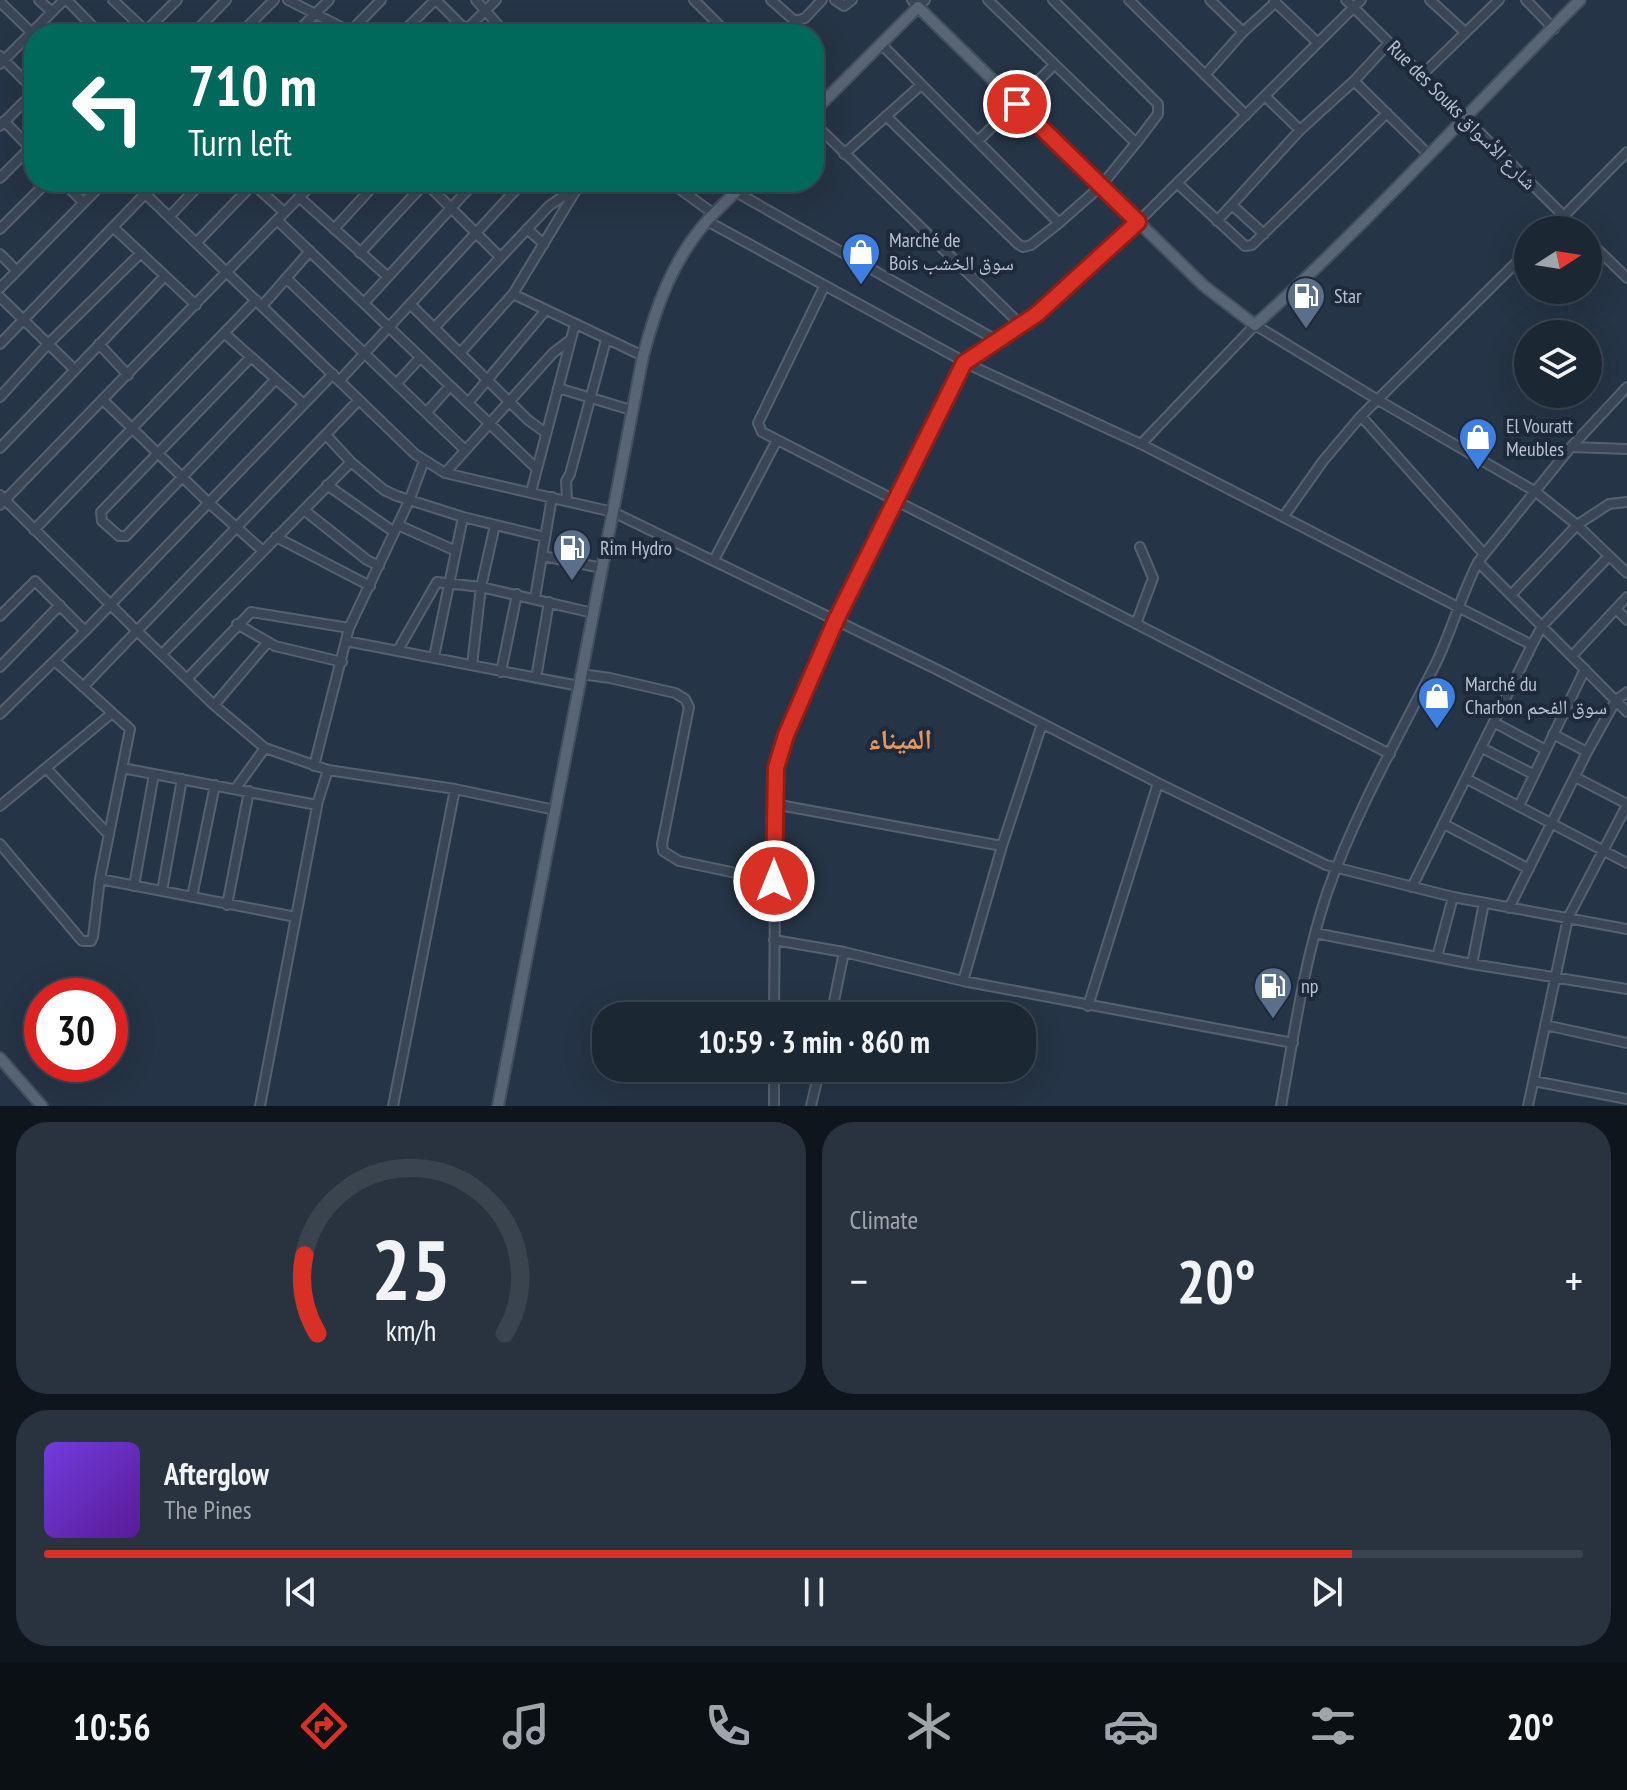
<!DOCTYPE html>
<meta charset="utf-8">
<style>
body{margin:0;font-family:"PT Sans Narrow","Noto Naskh Arabic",sans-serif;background:#293340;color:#f1f3f6;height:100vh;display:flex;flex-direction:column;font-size:30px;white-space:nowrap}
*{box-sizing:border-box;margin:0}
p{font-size:26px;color:#a0a5ac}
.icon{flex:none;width:44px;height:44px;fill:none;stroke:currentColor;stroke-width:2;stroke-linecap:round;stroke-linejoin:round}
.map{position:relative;height:1106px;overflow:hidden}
.sheet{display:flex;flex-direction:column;gap:16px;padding:16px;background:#0f151d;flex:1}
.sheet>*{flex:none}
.hud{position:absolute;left:24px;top:24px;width:800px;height:168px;border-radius:32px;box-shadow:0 8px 32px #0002,0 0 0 2px #3a444f;background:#00695c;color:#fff;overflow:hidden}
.needle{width:52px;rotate:78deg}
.fabs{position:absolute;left:1514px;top:216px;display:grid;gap:16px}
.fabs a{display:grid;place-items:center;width:88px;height:88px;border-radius:50%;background:#1c2734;box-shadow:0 8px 32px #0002,0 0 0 2px #3a444f;font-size:40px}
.speed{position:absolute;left:24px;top:978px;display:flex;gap:16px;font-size:40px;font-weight:700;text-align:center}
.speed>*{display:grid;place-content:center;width:104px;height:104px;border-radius:50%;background:#1c2734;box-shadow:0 8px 32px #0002,0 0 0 2px #3a444f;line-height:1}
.speed .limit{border:12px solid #d22;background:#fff;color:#111}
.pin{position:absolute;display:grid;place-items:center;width:68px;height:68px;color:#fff;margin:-34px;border:4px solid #fff;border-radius:50%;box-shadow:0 2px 8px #0007}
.me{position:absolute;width:88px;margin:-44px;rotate:0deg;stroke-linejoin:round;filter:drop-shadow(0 0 6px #0008)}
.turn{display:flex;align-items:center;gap:28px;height:168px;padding:0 32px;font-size:36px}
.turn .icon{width:104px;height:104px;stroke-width:2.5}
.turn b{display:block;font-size:56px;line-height:68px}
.big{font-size:60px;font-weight:800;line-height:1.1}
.sheet .widget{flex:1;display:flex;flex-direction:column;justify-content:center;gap:12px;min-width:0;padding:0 28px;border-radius:32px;background:#293340}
.sheet .dial{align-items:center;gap:0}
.dial svg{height:208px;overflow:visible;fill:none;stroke:#3a444f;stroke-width:7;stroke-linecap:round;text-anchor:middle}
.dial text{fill:#f1f3f6;stroke:none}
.song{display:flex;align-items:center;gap:24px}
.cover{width:96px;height:96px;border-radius:12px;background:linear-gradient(135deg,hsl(260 70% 55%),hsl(270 70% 35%))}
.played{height:8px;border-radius:4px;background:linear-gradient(90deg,#d93025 85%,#3a444f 85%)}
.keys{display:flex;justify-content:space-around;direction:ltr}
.heat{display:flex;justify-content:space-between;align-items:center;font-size:44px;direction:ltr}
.sheet .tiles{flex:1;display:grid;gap:16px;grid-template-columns:1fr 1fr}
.widget:last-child{grid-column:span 2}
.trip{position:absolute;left:592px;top:1002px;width:444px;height:80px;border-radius:32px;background:#1c2734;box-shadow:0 8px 32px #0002,0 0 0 2px #3a444f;font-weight:800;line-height:80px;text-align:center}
.tab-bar{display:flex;height:128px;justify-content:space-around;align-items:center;background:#0b1015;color:#a0a5ac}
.tab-bar .icon{width:56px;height:56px}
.tab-bar .current{color:#d93025}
.tab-bar b{font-size:36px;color:#f1f3f6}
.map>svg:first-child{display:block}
</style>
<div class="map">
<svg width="1627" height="1106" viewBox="0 0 1627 1106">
<rect width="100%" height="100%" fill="#253446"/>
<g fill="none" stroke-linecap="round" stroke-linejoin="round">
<defs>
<path id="minor" d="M 39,0 L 52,12
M 67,0 L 100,34
M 113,0 L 149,34
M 288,0 L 355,34
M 436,0 L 466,30
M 476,0 L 506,34
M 694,0 L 728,34
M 771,0 L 795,21 L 805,18 L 822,0
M 835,0 L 844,6 L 852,0
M 912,0 L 918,7 L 925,0
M 1053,0 L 1158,104 L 1158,114 L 1136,143
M 1129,0 L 1246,115
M 1210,0 L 1243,32 L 1276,2
M 1346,0 L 1578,230
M 1430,0 L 1465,32
M 1526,0 L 1554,29
M 1274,1 L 1318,43
M 0,2 L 32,33
M 146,31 L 177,0
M 193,34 L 226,0
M 240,34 L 274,0
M 295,34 L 329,0
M 348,34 L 381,0
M 401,34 L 435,0
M 462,34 L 496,0
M 881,44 L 1059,223 L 1101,186 L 1136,143 L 988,0
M 0,56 L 34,90
M 0,64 L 64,0
M 1205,75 L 1243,32
M 1422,75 L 1499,0
M 1354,81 L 1429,155
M 1265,96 L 1300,130
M 886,116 L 1018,244 L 1023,247 L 1031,245 L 1059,223
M 4,121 L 34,152
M 814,123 L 1020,324
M 0,126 L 34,92
M 978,141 L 1053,66
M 844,154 L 921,85
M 0,178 L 30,148
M 63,182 L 83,202
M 133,182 L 415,454 L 445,473 L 613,512 L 940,671 L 1158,783 L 1326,865 L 1453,897 L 1627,929
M 425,182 L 500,257
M 670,182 L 714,214
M 252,183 L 284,212
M 1177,183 L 1245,246 L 1252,245 L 1387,113
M 143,191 L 151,182
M 736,192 L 996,340
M 299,197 L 388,277
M 1232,205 L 1264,234
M 170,216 L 202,182
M 277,220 L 537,469
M 707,221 L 974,367 L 1141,444 L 1532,645 L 1542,626 L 1609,556
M 1217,221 L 1300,130 L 1354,81 L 1389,43
M 114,228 L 196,305
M 0,229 L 47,182
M 334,229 L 377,182
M 527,229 L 544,244
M 1550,230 L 1627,152
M 1588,240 L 1627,278
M 197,242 L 255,182
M 360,253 L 426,182
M 0,254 L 17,271
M 286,278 L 465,450
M 824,287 L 758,423 L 762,432 L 1390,754
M 0,288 L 104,182
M 513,294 L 643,356
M 0,297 L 74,369
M 364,303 L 475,182
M 410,304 L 528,420 L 546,433
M 262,306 L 310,251
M 435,327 L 549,206 L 577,187
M 224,333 L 304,404
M 0,344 L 145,194
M 99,344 L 128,375
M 461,352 L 513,294 L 581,182
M 251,357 L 101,512 L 102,521 L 119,536 L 126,536 L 276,379
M 340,380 L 523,182
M 397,383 L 420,358
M 558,388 L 631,410
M 0,397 L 48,344 L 141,253
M 103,400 L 209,503 L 262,550
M 468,403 L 546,310
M 427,412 L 450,386
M 1361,416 L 1484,554
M 326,435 L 351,462 L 384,490 L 397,496 L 463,517 L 545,537
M 1141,444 L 1255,325 L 1378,400 L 1536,492 L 1577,525 L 1627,573
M 1571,447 L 1627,449
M 0,448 L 165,276
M 445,473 L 553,353 L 570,340
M 327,485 L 394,532
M 531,492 L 575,324
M 0,495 L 136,630 L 214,705 L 265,748 L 328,770 L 455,789 L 555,810
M 567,500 L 566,481 L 570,474 L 606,340
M 0,505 L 314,182
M 304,510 L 367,560 L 379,566
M 1284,516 L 1323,461 L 1361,416 L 1528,251
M 398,525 L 456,551
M 34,530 L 256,300
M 276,537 L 370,586
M 543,556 L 602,568
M 714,560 L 777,440
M 1478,562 L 1627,712
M 1511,595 L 1577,525 L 1609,504 L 1627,502
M 535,598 L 552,497
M 1616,609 L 1627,620
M 0,616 L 35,581 L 85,631
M 237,624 L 275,646 L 342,662
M 1136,624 L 1153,578 L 1140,547
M 346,641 L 579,686
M 398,650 L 437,582 L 481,587 L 593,613
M 162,654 L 351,462
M 1572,656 L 1627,597
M 434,657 L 463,517
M 472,665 L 481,587 L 495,525
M 0,667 L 60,605
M 501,672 L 517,594
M 581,674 L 610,678 L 675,693 L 685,699 L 689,707 L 662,844 L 663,851 L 679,861 L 774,881
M 536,678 L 549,602
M 187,679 L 251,612 L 349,628
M 83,687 L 359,400
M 214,705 L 267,643
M 0,714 L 85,631 L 333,374
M 1495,723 L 1546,750
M 1553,734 L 1587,752
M 1482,748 L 1533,774
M 314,766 L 349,628 L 409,501 L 424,461
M 46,768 L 109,835
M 122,768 L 317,805
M 1575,777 L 1627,804
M 1467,779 L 1627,863
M 236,788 L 265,748
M 774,804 L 1002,846
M 0,806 L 111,714
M 1519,806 L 1585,669
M 1444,824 L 1529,869
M 0,844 L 82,941 L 91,941 L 93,937 L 100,879 L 130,729 L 55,661
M 100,879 L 296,917
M 134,886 L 154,774
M 1412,887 L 1532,645
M 162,891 L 182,779
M 192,897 L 215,785
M 227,905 L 249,791
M 1509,908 L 1587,752 L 1616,700 L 1627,692
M 1315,933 L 1472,964 L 1627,989
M 774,940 L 844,952 L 963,981 L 1293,1043
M 1437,957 L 1453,897
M 1472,964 L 1484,903
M 963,981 L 1002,846 L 1042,724
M 1088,1006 L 1158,783
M 774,1016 L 776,768 L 786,735 L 836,620 L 964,363 L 1037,314 L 1082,273 L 1138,222 L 1361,0
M 831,1016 L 844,952
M 1545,1025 L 1627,1043
M 1534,1081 L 1627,1099
M 260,1106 L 318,801 L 328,770
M 393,1106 L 455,789
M 774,1106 L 774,1068
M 811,1106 L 820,1068
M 1281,1106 C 1294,1035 1304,961 1327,893 C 1355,813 1398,738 1436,663 C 1452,630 1461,595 1478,562 L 1571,447 L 1627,387
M 1528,1106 L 1568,918 L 1627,805"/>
<path id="major" d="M 814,111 L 918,7 L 1204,286 L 1255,325 C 1369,222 1472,108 1580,0
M 0,1058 L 42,1106
M 498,1106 L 643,356 C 656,307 672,261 706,222 C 718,208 733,196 745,182"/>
</defs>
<!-- minor casing -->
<use href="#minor" stroke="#556170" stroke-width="12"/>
<!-- major casing -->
<use href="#major" stroke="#434f5f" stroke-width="14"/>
<!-- minor -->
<use href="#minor" stroke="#3a4656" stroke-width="8"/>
<!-- major -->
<use href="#major" stroke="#586575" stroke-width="10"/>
</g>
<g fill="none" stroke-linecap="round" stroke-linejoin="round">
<defs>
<path id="route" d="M 774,881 L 776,768 L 786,735 L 836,620 L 964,363 L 1037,314 L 1138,222 L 1017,104"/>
</defs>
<!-- route casing -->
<use href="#route" stroke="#8d1f18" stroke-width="20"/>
<!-- route -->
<use href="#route" stroke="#d93025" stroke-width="14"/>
</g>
<!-- icons -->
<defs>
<symbol id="shop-pin" viewBox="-11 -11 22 30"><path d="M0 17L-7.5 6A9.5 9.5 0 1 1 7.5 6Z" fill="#3f7fe0" stroke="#1e2a3b"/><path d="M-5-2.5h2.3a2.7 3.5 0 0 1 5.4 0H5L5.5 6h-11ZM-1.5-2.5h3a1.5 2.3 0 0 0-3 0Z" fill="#fff"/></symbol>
<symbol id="fuel-pin" viewBox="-11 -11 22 30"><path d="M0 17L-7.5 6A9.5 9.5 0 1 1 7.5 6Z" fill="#5c6f8a" stroke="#1e2a3b"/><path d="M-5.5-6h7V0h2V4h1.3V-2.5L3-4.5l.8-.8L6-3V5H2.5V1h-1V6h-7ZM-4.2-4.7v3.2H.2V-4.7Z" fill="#fff"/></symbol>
</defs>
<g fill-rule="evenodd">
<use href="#shop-pin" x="839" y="230" width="44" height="60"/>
<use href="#fuel-pin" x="1284" y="274" width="44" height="60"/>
<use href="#shop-pin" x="1456" y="415" width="44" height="60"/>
<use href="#fuel-pin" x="550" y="526" width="44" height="60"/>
<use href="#shop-pin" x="1415" y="674" width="44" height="60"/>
<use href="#fuel-pin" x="1251" y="964" width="44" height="60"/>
</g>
<g text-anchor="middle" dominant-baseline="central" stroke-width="8" stroke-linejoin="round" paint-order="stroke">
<!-- street labels -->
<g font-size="20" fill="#b8c1cf" stroke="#1e2a3b">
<text transform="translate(1462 115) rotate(45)">Rue des Souks شارع الأسواق</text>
</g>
<!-- poi labels -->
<g font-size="20" fill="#b8c1cf" stroke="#1e2a3b" text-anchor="start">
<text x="889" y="240">Marché de<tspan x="889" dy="23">Bois سوق الخشب</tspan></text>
<text x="1334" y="296">Star</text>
<text x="1506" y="426">El Vouratt<tspan x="1506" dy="23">Meubles</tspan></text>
<text x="600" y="548">Rim Hydro</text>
<text x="1465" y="684">Marché du<tspan x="1465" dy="23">Charbon سوق الفحم</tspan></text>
<text x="1301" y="986">np</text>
</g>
<!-- district labels -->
<g font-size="28" font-weight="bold" fill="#e19761" stroke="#1e2a3b">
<text x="900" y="738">الميناء</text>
</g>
</g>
</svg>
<div class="fabs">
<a><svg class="needle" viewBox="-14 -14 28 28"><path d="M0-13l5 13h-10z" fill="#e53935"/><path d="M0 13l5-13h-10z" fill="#a0a5ac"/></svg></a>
<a><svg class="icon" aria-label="layers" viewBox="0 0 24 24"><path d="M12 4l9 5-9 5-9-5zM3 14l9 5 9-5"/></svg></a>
</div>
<div class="speed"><div class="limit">30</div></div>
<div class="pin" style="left:1017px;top:104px;background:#d93025"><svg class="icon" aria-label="arrive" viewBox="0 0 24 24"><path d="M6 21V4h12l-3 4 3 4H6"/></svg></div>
<svg class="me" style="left:774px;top:881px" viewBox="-20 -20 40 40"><circle r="17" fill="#d93025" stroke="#fff" stroke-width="3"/><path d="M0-11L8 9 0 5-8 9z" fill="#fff"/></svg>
<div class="trip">10:59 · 3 min · 860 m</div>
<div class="hud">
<div class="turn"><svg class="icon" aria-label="left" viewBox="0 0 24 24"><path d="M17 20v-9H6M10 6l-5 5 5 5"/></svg><div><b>710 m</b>Turn left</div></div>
</div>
</div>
<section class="sheet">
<div class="tiles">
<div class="widget dial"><svg viewBox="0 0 100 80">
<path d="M14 69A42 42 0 1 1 86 69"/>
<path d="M14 69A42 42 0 0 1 9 39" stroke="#d93025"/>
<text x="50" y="56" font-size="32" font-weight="700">25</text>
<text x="50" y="72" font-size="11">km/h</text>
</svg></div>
<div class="widget"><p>Climate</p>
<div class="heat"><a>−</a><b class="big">20°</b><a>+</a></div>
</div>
<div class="widget">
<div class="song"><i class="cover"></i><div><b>Afterglow</b><p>The Pines</p></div></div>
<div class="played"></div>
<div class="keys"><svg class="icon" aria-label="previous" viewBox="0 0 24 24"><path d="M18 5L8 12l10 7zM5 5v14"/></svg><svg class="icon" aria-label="pause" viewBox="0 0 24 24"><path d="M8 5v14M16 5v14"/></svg><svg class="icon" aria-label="next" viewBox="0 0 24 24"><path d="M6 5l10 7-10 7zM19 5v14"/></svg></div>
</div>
</div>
</section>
<nav class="tab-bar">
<b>10:56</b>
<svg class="icon current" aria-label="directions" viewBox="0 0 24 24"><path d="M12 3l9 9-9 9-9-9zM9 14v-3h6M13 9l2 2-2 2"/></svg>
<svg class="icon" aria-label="music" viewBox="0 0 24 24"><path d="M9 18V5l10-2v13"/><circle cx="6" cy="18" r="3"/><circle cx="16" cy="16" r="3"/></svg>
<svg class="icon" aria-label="phone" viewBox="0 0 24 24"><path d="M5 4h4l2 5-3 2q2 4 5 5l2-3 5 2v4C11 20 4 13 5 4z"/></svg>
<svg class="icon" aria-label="climate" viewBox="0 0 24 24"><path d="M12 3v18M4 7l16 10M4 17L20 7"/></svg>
<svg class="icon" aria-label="car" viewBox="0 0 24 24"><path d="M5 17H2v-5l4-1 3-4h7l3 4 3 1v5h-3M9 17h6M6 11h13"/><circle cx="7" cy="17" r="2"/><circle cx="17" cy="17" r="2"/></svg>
<svg class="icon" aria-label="filters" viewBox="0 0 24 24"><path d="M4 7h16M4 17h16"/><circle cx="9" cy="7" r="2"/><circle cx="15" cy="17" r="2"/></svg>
<b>20°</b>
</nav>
